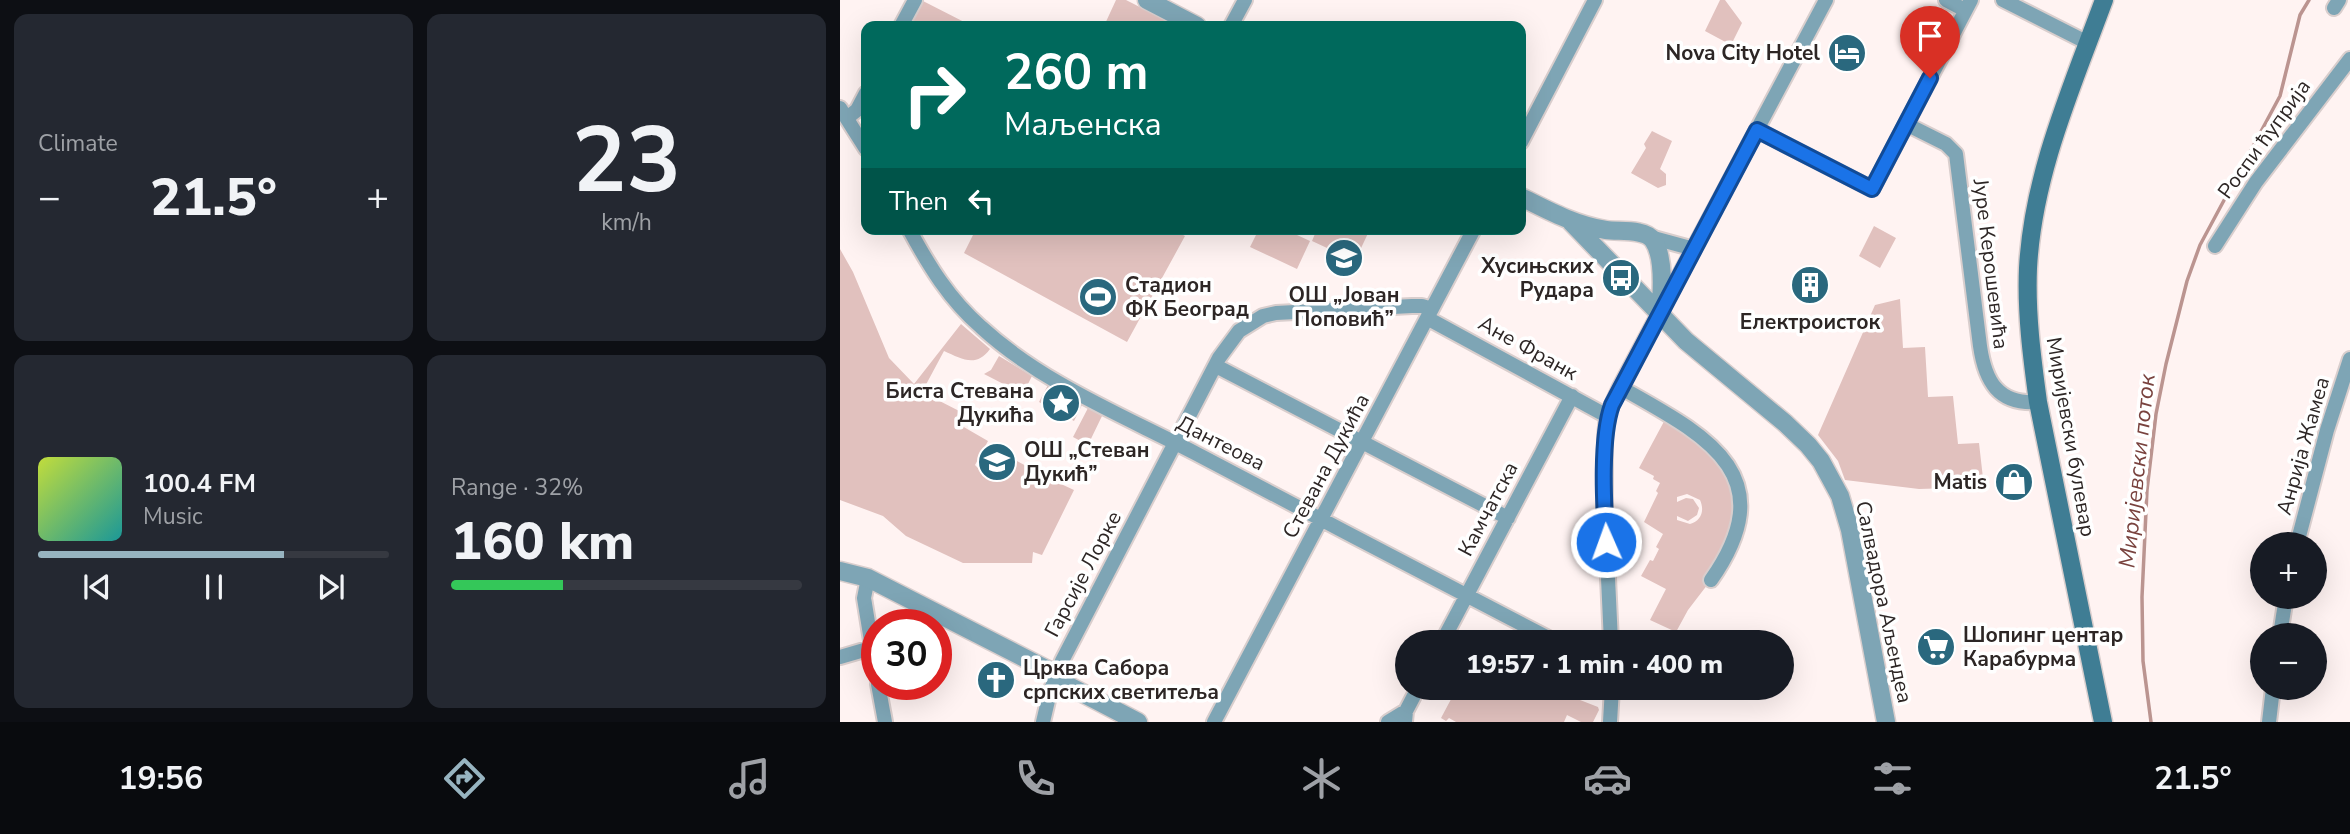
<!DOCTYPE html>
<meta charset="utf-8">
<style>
body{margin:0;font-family:"Nunito Sans",sans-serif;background:#242831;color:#f1f3f6;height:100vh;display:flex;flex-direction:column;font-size:26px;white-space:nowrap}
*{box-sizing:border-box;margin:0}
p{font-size:23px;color:#9ea1a6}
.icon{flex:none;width:38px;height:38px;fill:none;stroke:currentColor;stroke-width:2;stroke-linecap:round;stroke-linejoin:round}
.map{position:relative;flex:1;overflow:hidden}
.details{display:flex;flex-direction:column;gap:14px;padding:14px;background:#0d0f14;width:840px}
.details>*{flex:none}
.banner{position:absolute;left:21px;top:21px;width:665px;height:214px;border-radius:14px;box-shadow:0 7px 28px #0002;background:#00695c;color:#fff;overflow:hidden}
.controls{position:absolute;left:1410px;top:532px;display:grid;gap:14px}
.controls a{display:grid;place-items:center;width:77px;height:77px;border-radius:50%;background:#171b24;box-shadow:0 7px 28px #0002;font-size:35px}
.speed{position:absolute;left:21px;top:609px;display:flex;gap:14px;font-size:35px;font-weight:700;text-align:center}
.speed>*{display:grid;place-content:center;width:91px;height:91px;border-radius:50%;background:#171b24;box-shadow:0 7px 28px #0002;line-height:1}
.speed .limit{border:10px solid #d22;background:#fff;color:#111}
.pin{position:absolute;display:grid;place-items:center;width:60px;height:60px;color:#fff;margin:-72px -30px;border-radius:50% 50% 50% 0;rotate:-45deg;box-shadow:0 0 7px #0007}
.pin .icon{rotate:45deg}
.me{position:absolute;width:77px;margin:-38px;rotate:358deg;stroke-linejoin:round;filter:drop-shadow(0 0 5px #0008)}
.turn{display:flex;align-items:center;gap:24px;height:147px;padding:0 28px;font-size:32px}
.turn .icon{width:91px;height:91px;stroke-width:2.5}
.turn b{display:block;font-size:49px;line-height:60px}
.then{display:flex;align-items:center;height:66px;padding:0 28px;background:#0003;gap:14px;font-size:26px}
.big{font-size:52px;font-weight:800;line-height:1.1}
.details .widget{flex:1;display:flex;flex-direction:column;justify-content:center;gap:10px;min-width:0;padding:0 24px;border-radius:14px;background:#242831}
.details .dial{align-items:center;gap:0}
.dial b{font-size:91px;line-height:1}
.song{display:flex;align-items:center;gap:21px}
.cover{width:84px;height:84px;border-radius:10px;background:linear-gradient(135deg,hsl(70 70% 55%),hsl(180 70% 35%))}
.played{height:7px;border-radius:4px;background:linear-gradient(90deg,#97b4c0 70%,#363941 70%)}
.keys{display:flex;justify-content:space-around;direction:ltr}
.heat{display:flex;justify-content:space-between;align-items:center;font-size:38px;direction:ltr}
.charge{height:10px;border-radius:5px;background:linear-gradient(90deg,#34c759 32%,#363941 0)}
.details .tiles{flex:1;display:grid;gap:14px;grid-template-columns:repeat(2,1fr)}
.trip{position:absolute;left:555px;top:630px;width:399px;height:70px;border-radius:35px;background:#171b24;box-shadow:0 7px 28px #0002;font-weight:800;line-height:70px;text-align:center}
.tab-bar{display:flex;height:112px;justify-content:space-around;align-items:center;background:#090b0e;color:#9ea1a6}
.tab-bar .icon{width:49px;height:49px}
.tab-bar .current{color:#97b4c0}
.tab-bar b{font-size:32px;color:#f1f3f6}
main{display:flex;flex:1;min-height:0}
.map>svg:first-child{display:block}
</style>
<main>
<section class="details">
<div class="tiles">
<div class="widget"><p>Climate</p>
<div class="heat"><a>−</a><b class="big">21.5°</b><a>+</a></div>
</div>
<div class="widget dial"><b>23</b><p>km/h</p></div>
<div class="widget">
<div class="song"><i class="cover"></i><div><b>100.4 FM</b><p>Music</p></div></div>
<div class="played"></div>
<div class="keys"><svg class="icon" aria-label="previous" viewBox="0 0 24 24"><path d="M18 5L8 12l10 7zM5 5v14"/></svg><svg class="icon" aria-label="pause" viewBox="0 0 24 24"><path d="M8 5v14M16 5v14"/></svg><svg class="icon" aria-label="next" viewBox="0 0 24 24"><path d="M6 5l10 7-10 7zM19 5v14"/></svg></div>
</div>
<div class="widget"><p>Range · 32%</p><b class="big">160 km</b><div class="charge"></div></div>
</div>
</section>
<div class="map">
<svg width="1510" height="722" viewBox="0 0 1510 722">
<rect width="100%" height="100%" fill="#fff3f2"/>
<!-- green -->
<path fill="#e1c1be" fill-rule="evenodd" d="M 276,0 L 286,0 L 337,26 L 264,26 Z
M 880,0 L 885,0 L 902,23 L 891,45 L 865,31 Z
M 83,1 L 132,26 L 70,26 Z
M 812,131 L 832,141 L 820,169 L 826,174 L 826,185 L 818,188 L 791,173 L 806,148 L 804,144 Z
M 1034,226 L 1056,238 L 1040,268 L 1019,256 Z
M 136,229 L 332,229 L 345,236 L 287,342 L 124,253 Z
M 419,229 L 444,229 L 470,241 L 457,269 L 410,247 Z
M 477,229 L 530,229 L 515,261 L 472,241 Z
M 0,249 L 13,272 L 49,358 L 74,384 L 121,324 L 150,349 C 136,368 122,359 104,351 L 82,392 L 127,415 L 122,426 L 148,441 L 135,465 L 141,471 L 153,448 L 203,475 L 199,482 L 204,485 L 208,478 L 234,490 L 202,555 L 193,552 L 192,563 L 123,563 L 66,536 L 43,516 L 0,500 Z
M 1060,299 L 1063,348 L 1085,347 L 1088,397 L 1113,396 L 1118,444 L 1139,443 L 1144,487 L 1079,489 L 1005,480 L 998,461 L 978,435 L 1035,305 Z
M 159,356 L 192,376 L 183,394 L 144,374 L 151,370 Z
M 208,385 L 242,405 L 234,421 L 199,402 Z
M 248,408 L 262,416 L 248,445 L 233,437 Z
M 828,414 L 869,442 L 900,503 L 871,580 L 848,610 L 836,632 L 810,620 L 826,589 L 801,576 L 810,560 L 813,561 L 819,549 L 816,547 L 823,534 L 804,522 L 818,493 L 816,491 L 820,483 L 813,479 L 814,476 L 799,468 ZM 847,494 L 860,500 C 865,511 861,521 850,524 L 837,520 L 837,516 L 848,521 L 857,515 L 859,508 L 853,499 L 846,498 L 837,502 L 837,497 Z
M 617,688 L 701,688 L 713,694 L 716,688 L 722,693 L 758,707 L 759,710 L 753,722 L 741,722 L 727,715 L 724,722 L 616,722 L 609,718 L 606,721 L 601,718 Z"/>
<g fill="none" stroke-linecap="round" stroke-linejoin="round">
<!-- stream -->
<path stroke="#bb9490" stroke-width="3.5" d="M 1311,722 L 1303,661 L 1302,597 L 1307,490 L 1316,414 L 1326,364 L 1347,281 L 1360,245 L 1440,96 L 1460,15 L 1469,0"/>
<defs>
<path id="minor" d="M 1106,0 L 1125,10
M 1163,0 L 1248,43
M 1494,8 L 1499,0
M 61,26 L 75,0
M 391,26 L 405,0
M 0,108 L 26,149
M 7,118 L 17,110 L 26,93
M 1066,124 L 1106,144 L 1116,154 L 1140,346 C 1145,381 1158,405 1198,402
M 917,130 L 1032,189 L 1131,0
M 681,142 L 755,0
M 69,229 C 89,266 109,299 141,327 C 202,383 282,415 355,453 C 475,516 596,580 716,642
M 810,237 L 854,249
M 1375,246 L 1416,182 L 1510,59
M 587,318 L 767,416
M 376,366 L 668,518
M 780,387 C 863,434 946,473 871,580
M 1457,544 L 1487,430 L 1510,359
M 28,578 L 24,598 L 37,677
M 1440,635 L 1446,597
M 602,642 L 732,396
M 771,642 L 765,514 L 765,436 L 767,416 L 780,387 L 986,0
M 0,657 L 31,648
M 38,684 L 45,722
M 203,722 L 210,692 L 222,661 L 379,358 L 399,331 L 423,316 L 436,313 L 572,306 L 582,306 L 592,309
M 374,722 L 634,229
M 548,722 L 566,711
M 565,722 L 566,711 L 578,688
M 770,722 L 772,688
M 1429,722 L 1433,688"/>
<path id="tertiary" d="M 307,0 L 357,26
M 681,197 C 709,211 735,225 766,230 C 779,232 804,228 813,240 C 825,257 822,294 820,314
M 731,222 L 846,341 L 945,423 L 968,445 L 981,461 L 1000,496 L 1010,530 L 1046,722
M 0,571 L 28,578 L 208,670 L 225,684 L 298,722"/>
<path id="secondary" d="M 1263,722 L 1198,402 C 1192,358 1186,313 1188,268 C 1193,174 1232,87 1264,0"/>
</defs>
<!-- minor casing -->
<use href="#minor" stroke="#d9cecd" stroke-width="18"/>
<!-- tertiary casing -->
<use href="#tertiary" stroke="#d9cecd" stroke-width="21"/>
<!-- secondary casing -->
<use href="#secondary" stroke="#d9cecd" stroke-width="21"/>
<!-- minor -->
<use href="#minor" stroke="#7ea5b5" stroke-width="14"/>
<!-- tertiary -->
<use href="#tertiary" stroke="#7ea5b5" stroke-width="18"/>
<!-- secondary -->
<use href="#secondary" stroke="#3f7d94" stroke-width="18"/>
</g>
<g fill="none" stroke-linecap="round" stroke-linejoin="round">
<defs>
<path id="route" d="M 766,542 C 764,505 760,438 772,405 L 917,130 L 1032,189 L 1090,78"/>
</defs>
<!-- route casing -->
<use href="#route" stroke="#114b97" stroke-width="18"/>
<!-- route -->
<use href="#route" stroke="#1a73e8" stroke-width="12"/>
</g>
<!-- icons -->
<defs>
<symbol id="hotel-disc" viewBox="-11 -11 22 22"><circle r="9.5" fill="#2a687e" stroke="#fff"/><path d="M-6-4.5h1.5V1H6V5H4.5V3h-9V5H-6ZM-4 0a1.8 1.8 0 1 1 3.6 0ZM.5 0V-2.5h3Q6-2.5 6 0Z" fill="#fff"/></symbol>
<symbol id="school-disc" viewBox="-11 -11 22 22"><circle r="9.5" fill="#2a687e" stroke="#fff"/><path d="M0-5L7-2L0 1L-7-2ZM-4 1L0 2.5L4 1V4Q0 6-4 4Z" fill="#fff"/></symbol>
<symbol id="bus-disc" viewBox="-11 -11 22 22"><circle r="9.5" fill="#2a687e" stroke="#fff"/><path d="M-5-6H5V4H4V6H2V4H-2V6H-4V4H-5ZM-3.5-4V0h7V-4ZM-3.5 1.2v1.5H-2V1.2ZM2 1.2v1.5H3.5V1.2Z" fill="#fff"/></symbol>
<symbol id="building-disc" viewBox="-11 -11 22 22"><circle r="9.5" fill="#2a687e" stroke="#fff"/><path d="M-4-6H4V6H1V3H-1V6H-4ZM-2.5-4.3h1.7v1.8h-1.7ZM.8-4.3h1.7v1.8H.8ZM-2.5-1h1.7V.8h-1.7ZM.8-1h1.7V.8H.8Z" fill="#fff"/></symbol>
<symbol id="stadium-disc" viewBox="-11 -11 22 22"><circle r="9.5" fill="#2a687e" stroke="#fff"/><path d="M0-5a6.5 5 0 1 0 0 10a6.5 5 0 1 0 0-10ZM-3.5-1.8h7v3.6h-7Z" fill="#fff"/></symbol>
<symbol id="sight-disc" viewBox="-11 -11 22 22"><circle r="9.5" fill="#2a687e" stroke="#fff"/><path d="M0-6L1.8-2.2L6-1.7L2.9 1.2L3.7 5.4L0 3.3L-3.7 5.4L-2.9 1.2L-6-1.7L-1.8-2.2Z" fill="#fff"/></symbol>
<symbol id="shop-disc" viewBox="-11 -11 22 22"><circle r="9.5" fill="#2a687e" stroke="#fff"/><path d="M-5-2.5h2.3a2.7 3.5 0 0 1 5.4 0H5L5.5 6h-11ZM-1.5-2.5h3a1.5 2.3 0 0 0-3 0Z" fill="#fff"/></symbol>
<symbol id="supermarket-disc" viewBox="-11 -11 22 22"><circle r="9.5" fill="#2a687e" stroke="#fff"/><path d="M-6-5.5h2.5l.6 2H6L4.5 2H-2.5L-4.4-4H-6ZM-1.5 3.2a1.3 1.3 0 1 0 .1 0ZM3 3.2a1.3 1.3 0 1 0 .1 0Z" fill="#fff"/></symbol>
<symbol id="church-disc" viewBox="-11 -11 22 22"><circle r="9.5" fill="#2a687e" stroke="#fff"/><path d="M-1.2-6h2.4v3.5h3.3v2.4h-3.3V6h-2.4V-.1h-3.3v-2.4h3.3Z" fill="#fff"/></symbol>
</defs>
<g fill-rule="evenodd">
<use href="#hotel-disc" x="985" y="31" width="44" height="44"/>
<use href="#school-disc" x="482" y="236" width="44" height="44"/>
<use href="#bus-disc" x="759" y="256" width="44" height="44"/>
<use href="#building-disc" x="948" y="263" width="44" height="44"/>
<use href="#stadium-disc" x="236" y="275" width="44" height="44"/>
<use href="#sight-disc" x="199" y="381" width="44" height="44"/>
<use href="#school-disc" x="135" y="440" width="44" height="44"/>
<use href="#shop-disc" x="1152" y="460" width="44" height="44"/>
<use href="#supermarket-disc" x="1074" y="625" width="44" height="44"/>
<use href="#church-disc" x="134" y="658" width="44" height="44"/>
</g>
<g text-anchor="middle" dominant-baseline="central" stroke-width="7" stroke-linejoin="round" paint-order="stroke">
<!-- poi labels -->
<g font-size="21" font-weight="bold" fill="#2d2625" stroke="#fff" text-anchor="end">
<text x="980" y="53">Nova City Hotel</text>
<text x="754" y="266">Хусињских<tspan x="754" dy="24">Рудара</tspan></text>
<text x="285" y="285" text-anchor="start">Стадион<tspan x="285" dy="24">ФК Београд</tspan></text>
<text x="504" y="295" text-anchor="middle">ОШ „Јован<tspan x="504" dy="24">Поповић”</tspan></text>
<text x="970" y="322" text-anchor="middle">Електроисток</text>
<text x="194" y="391">Биста Стевана<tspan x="194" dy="24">Дукића</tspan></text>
<text x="184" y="450" text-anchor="start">ОШ „Стеван<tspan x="184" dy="24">Дукић”</tspan></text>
<text x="1147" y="482">Matis</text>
<text x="1123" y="635" text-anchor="start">Шопинг центар<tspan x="1123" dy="24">Карабурма</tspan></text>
<text x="183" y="668" text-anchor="start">Црква Сабора<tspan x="183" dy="24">српских светитеља</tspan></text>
</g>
<!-- street labels -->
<g font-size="21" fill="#2d2625" stroke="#fff">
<text transform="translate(1424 139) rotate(-54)">Роспи ћуприја</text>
<text transform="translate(1151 264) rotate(83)">Јуре Керошевића</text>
<text transform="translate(688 348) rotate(29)">Ане Франк</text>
<text transform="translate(1231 437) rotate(80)">Миријевски булевар</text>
<text transform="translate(381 443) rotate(27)">Дантеова</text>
<text transform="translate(1463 446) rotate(-74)">Анрија Жамеа</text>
<text transform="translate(486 466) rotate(-62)">Стевана Дукића</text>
<text transform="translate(648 509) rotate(-62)">Камчатска</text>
<text transform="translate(243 574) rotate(-62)">Гарсије Лорке</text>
<text transform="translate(1044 602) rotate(78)">Салвадора Аљендеа</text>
</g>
<!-- water labels -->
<g font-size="23" font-style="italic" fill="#79423e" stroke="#fff">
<text transform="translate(1297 471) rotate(-84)">Миријевски поток</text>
</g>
</g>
</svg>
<div class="controls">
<a>+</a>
<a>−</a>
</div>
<div class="speed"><div class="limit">30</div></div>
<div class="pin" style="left:1090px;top:78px;background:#d93025"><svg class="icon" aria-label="arrive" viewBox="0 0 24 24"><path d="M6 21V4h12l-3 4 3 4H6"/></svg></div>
<svg class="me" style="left:766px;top:542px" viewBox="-20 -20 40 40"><circle r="17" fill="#1a73e8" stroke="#fff" stroke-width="3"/><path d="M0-11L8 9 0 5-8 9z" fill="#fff"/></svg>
<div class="trip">19:57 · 1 min · 400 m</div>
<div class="banner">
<div class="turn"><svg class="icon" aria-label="right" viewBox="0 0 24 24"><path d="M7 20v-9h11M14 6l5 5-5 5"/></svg><div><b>260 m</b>Маљенска</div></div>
<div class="then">Then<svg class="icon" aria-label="left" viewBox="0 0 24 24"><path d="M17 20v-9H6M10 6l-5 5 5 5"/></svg></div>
</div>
</div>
</main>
<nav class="tab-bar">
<b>19:56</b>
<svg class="icon current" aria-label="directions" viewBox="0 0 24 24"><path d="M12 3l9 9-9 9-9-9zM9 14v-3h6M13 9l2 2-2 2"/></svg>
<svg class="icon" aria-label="music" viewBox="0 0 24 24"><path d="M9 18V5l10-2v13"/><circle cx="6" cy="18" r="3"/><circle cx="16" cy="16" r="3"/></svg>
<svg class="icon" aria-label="phone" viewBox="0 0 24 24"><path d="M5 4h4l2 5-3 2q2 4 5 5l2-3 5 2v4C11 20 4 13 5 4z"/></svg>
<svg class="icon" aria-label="climate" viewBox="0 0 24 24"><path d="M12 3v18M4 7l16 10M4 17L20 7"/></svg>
<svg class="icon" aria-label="car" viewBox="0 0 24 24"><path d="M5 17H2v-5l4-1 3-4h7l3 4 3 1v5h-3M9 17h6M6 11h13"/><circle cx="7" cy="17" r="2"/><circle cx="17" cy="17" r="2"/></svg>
<svg class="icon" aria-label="filters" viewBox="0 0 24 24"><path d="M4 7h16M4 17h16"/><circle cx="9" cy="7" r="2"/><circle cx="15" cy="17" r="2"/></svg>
<b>21.5°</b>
</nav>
